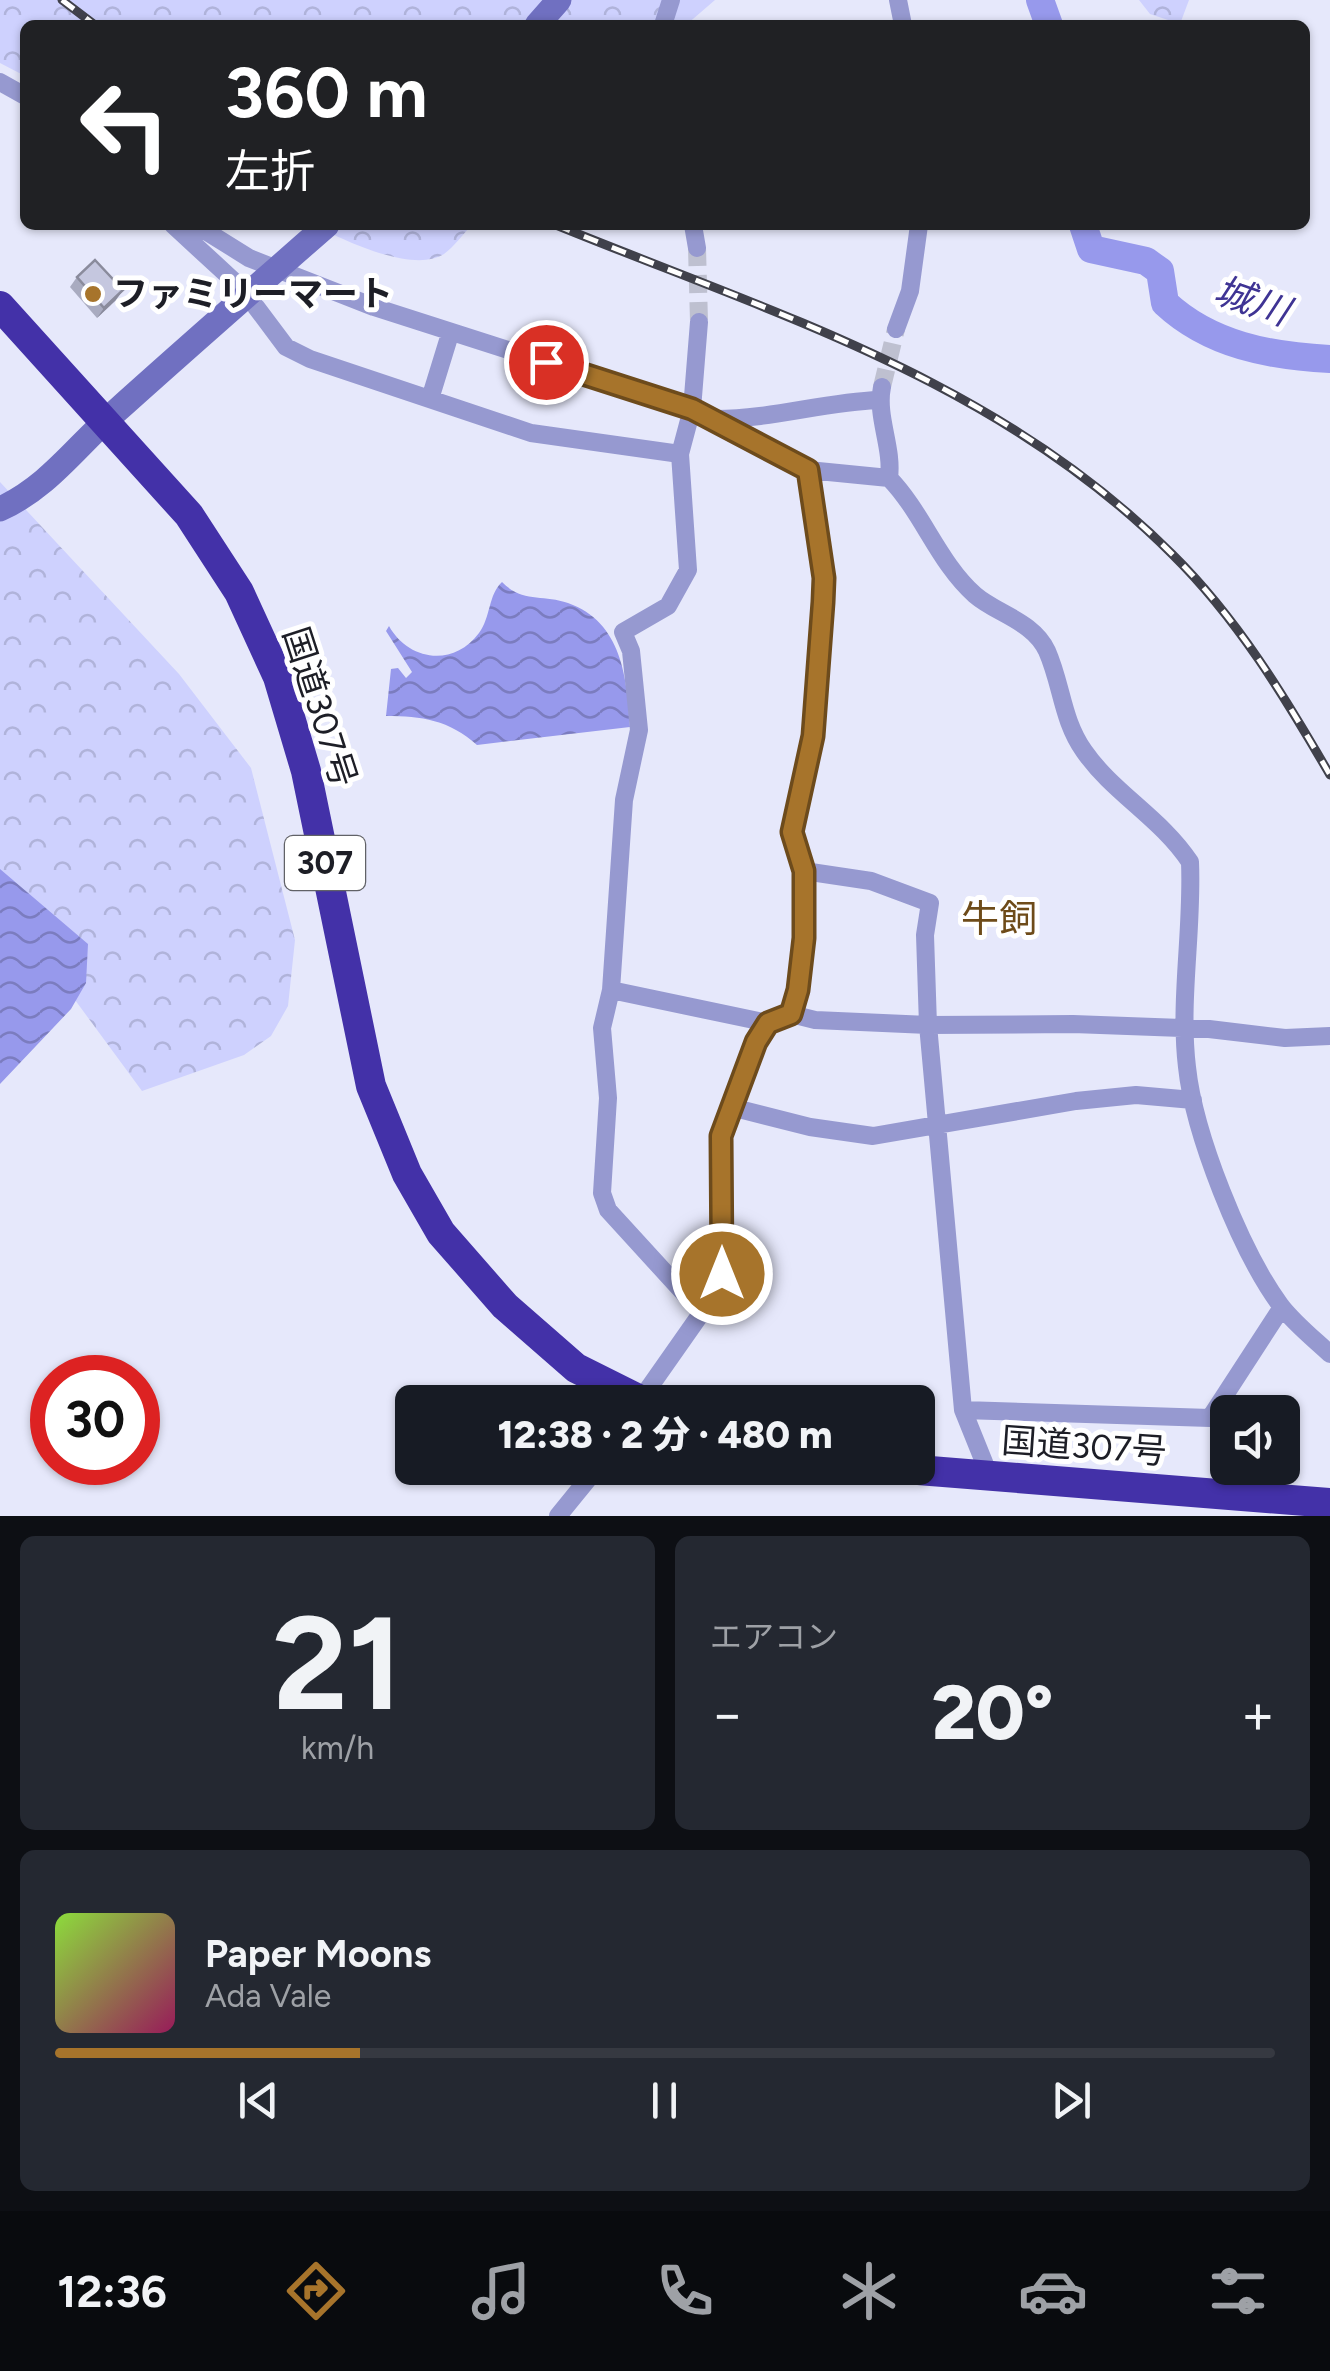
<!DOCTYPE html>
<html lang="ja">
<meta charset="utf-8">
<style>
body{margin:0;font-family:Figtree,"Noto Sans JP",sans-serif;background:#242831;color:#f1f3f6;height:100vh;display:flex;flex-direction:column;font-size:38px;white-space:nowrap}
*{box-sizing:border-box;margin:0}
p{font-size:32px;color:#9ea1a6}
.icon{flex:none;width:55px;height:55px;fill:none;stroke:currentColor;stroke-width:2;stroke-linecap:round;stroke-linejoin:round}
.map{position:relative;height:1516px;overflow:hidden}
.sheet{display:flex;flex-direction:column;gap:20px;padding:20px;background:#0d0f14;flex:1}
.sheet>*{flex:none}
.top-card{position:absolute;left:20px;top:20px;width:1290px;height:210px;border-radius:15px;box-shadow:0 2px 8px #0004;background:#202124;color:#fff;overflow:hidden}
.fabs{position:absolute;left:1210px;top:1395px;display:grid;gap:20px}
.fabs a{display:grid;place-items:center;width:90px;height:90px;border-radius:15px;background:#171b24;box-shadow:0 2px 8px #0004;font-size:50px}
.speed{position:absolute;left:30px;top:1355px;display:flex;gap:20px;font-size:50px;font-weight:700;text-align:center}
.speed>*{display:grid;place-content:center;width:130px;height:130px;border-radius:50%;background:#171b24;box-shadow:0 2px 8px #0004;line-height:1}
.speed .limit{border:15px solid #d22;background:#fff;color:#111}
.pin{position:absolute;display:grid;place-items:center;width:85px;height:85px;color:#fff;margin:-42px;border:5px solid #fff;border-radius:50%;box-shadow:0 2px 10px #0007}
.me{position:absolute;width:110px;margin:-55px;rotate:0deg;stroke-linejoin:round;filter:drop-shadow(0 0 8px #0008)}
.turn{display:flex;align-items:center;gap:35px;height:210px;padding:0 40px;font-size:45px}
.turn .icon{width:130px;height:130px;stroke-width:2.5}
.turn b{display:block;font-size:70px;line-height:85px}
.big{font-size:75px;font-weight:800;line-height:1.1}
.sheet .tile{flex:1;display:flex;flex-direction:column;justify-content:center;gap:15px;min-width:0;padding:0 35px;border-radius:15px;background:#242831}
.sheet .dial{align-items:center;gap:0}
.dial b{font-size:130px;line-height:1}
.song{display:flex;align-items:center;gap:30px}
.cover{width:120px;height:120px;border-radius:15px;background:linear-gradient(135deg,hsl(90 70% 55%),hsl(330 70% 35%))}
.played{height:10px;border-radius:5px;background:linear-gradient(90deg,#a7742b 25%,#363941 25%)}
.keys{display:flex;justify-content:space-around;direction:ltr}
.heat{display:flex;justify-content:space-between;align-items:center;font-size:55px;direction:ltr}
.sheet .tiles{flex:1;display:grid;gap:20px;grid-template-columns:1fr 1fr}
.tile:last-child{grid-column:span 2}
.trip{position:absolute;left:395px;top:1385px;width:540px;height:100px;border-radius:15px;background:#171b24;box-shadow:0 2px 8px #0004;font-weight:800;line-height:100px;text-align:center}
.tab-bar{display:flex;height:160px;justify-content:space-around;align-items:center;background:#090b0e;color:#9ea1a6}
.tab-bar .icon{width:70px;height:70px}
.tab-bar .on{color:#a7742b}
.tab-bar b{font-size:45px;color:#f1f3f6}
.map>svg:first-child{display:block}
</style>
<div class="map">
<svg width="1330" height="1516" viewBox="0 0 1330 1516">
<defs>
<pattern id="forest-crowns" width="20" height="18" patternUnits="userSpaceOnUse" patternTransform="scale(2.5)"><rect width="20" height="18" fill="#ced1fe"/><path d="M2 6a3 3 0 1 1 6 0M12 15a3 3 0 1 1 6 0" fill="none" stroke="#b0b3da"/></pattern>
<pattern id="water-waves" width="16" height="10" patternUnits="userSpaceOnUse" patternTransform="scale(2.5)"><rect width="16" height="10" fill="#9799ec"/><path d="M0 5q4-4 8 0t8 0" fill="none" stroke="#7b7cbf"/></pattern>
</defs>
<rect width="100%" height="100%" fill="#e6e8fb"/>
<!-- forest -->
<path fill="url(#forest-crowns)" d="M 0,0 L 715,0 L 686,25 L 25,25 L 25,76 L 0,63 Z
M 1139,0 L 1189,0 L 1180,24 L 1150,14 Z
M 314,225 L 472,225 C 463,234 454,247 444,254 C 413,274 343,240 314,225 Z
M 0,482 L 179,674 L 251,768 L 295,940 L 288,1006 L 271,1036 L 244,1055 L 142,1091 L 0,898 Z"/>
<!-- water -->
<path fill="url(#water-waves)" d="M 502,582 C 522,603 543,594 568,603 C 622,622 627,678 630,727 L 477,745 C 449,720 422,716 386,716 L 391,669 L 398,668 L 406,678 L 412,672 L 386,631 L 389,626 C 407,659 452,669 479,633 C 491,617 488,595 502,582 Z
M 0,869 L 88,944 L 86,983 L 71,1009 L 0,1084 Z"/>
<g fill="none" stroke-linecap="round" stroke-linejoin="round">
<!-- river -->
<path stroke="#9799ec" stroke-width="28" d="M 1040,0 L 1049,25
M 1083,225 L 1091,249 L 1146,261 L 1160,271 L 1165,303 C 1210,345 1270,356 1330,359"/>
<!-- street-tunnel -->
<path stroke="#bec0d0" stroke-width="18" stroke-dasharray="18 9" stroke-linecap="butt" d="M 697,248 L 699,322
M 882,387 L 896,329"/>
<!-- street -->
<path stroke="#9699d0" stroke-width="18" d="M 898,0 L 903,25
M 663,25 L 671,0
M 0,82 L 25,96
M 173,225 L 236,283
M 196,225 L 249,258 L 374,307 L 692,409 L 808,470 L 889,478 C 923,513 938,562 975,595 C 997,614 1033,621 1047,651 C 1062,685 1062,720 1084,751 C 1113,793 1161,818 1190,862 C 1193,930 1179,1000 1187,1067 C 1194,1134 1241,1252 1281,1306 C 1295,1324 1314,1339 1330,1354
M 693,225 L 697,248
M 256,307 L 286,347 L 310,359 L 531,433 L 680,454
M 699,322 L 692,409 L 680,454 L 688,570 L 668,606 L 623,632 L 631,651 L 639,730 L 624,800 L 611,990 L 602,1028 L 608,1098 L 602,1193 L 608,1210 L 703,1314
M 896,329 L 910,291 L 919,225
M 882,387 C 876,417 893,447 889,478
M 430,399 L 450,334
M 716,419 C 772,419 824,402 879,400
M 804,871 L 871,881 L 930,903 L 925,935 L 928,1025 L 963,1410 L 990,1477
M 611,990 L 768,1023
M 791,1014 L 804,938 L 804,871 L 792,832 L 813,736 L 824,578 L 808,470
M 731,1107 L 810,1127 L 873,1136 L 1076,1101 L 1136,1095 L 1193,1100
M 639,1402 L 719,1288 L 723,1236 L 718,1151 L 756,1042 L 768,1023 L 791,1014 L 815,1020 L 928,1025 L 1073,1024 L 1209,1029 L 1285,1038 L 1330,1036
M 963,1410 L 1210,1418 L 1282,1307
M 558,1516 L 597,1468"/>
<!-- secondary -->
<path stroke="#7070c1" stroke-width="25" d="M 537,25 L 559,0
M 0,509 C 48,487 74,449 112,415 C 183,351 255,288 327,225"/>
<!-- highway -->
<path stroke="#4331a8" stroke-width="30" d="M 0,306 L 189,515 L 239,592 L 278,677 L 306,771 L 371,1086 L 407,1174 L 441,1233 L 505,1306 L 576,1368 L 644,1402
M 893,1468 L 1330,1503"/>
<defs>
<path id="rail" d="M 62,0 L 95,25
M 556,225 C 777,315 998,380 1172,554 C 1237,618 1285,697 1330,775"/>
</defs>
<!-- rail casing -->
<use href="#rail" stroke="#40414b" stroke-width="9"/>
<!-- rail -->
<use href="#rail" stroke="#fff" stroke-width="5" stroke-dasharray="15" stroke-linecap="butt"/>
</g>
<!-- wall -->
<path fill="#a9abc0" d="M 77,277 L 116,300 L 97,318 L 70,287 Z"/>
<!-- shaded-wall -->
<path fill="#8a8b9c" d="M 123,290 L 116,300 L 97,318 L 104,308 Z"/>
<!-- building -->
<path fill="#c5c7df" stroke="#8a8b9c" stroke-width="2.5" d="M 95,260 L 123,290 L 104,308 L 77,277 Z"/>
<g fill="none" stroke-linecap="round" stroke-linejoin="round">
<defs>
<path id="route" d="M 546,362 L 692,409 L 808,470 L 824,578 L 823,602 L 813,736 L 792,832 L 804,871 L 804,938 L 798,990 L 791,1014 L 768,1023 L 756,1042 L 721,1136 L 722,1274"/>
</defs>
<!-- route casing -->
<use href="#route" stroke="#6d4b1c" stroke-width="25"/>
<!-- route -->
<use href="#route" stroke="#a7742b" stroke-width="18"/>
</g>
<!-- markers -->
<circle fill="#a7742b" stroke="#fff" stroke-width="4" cx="93" cy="294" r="10"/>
<g text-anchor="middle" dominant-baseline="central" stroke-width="10" stroke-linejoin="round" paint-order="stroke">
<!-- shield labels -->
<rect fill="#fff" stroke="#616267" stroke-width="2.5" x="285" y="836" width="80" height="54" rx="8"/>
<g font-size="32" font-weight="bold" fill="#1d1e26">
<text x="325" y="863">307</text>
</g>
<!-- poi labels -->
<g font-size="35" font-weight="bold" fill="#1d1e26" stroke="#fff" text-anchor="start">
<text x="113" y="294">ファミリーマート</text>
</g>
<!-- street labels -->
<g font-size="35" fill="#1d1e26" stroke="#fff">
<text transform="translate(320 707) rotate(72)">国道307号</text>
<text transform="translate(1084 1446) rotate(4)">国道307号</text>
</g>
<!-- water labels -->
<g font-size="38" font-style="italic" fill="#3f3494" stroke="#fff">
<text transform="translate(1252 301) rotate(19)">城川</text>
</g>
<!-- neighbourhood labels -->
<g font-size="38" fill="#6e4b19" stroke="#fff">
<text x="999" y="919">牛飼</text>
</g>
</g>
</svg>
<div class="fabs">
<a><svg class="icon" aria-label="sound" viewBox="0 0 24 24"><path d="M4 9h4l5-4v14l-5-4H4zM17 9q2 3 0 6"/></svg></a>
</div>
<div class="speed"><div class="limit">30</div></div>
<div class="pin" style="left:546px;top:362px;background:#d93025"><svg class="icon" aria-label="arrive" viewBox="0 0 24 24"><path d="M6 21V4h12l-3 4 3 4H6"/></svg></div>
<svg class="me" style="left:722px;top:1274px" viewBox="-20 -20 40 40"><circle r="17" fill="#a7742b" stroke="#fff" stroke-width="3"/><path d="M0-11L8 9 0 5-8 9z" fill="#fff"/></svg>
<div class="trip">12:38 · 2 分 · 480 m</div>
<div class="top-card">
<div class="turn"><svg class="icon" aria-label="left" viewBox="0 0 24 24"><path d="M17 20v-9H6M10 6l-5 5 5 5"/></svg><div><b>360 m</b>左折</div></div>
</div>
</div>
<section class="sheet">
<div class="tiles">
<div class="tile dial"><b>21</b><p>km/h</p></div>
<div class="tile"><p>エアコン</p>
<div class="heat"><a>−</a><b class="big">20°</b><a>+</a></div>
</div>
<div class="tile">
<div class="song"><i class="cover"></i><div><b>Paper Moons</b><p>Ada Vale</p></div></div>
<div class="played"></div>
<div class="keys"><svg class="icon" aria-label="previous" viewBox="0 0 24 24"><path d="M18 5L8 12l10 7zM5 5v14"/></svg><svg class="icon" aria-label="pause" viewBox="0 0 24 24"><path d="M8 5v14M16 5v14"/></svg><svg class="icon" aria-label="next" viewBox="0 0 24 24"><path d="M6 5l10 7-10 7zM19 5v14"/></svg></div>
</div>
</div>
</section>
<nav class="tab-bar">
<b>12:36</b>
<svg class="icon on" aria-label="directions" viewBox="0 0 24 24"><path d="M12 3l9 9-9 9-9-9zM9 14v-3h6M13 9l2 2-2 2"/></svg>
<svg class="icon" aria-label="music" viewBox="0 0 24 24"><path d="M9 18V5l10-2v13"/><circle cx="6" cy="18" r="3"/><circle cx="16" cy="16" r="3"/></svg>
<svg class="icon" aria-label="phone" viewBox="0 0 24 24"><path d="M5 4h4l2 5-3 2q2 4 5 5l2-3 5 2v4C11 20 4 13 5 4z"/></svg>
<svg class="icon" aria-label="climate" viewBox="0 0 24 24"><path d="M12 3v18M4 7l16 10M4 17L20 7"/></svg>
<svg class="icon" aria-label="car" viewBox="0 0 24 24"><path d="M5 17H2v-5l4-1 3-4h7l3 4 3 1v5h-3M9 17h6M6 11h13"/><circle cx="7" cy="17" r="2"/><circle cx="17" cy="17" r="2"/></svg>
<svg class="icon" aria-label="filters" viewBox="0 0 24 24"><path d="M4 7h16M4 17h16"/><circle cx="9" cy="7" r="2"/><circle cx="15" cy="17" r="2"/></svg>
</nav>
